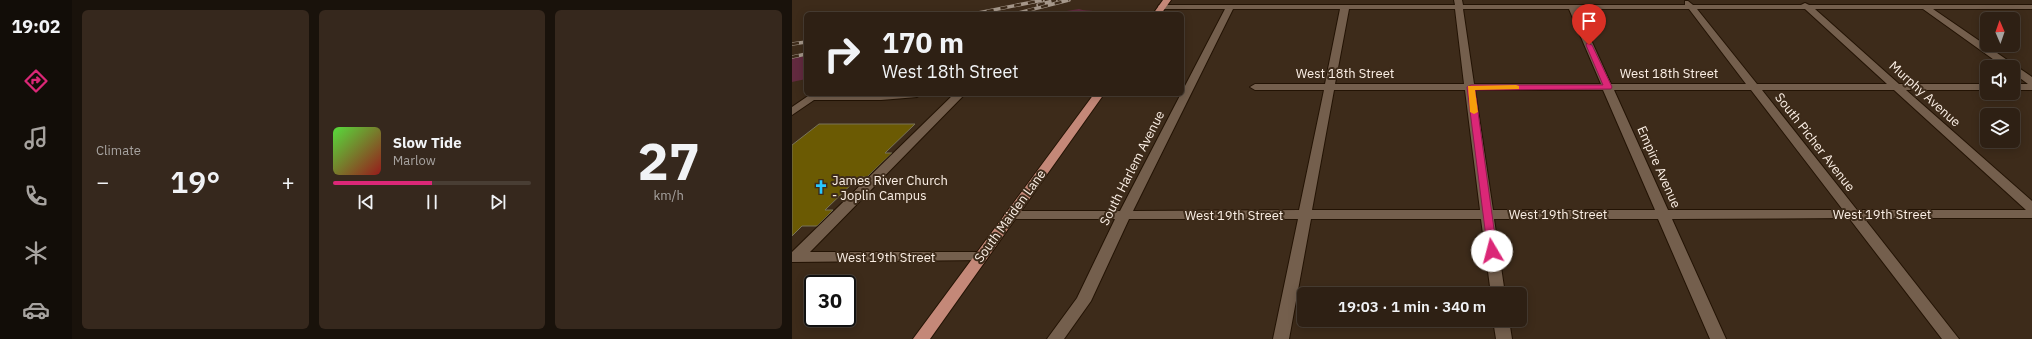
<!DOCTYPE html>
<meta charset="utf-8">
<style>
body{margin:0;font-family:"IBM Plex Sans",sans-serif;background:#36281d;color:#f1f3f6;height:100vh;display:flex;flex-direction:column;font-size:15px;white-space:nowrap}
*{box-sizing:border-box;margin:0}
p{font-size:13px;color:#a7a3a0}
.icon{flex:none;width:22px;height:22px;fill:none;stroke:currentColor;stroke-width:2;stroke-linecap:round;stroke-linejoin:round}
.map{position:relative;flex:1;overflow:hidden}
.sheet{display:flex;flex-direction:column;gap:10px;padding:10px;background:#19120b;width:720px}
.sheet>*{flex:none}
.banner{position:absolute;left:12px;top:12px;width:380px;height:84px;border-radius:6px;box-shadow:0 2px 10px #0003,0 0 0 1px #493e34;background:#2e2014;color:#f1f3f6;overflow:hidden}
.needle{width:26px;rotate:358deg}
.tools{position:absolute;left:1188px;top:12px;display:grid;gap:8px}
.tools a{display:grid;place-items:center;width:40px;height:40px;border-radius:6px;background:#2e2014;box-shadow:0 2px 10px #0003,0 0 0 1px #493e34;font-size:20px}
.speed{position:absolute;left:12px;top:275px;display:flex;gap:8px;font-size:20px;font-weight:700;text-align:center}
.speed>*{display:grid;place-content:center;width:52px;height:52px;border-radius:50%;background:#2e2014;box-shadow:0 2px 10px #0003,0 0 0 1px #493e34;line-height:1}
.speed .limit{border:2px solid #111;border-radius:6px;background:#fff;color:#111}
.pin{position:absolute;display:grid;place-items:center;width:34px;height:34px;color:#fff;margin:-41px -17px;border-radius:50% 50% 50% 0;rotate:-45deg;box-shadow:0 0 4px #0007}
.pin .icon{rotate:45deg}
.me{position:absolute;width:44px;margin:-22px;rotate:352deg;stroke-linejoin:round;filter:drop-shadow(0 0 3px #0008)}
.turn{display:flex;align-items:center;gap:14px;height:84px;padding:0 12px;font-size:18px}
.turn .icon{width:52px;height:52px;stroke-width:2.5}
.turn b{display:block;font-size:28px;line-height:34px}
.big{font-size:30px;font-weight:600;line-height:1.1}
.sheet .widget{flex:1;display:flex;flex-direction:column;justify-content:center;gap:6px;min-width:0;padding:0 14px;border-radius:6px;background:#36281d}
.sheet .dial{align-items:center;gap:0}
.dial b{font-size:52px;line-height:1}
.song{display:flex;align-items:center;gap:12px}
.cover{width:48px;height:48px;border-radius:6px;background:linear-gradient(135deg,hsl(110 70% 55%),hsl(0 70% 35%))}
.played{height:4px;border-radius:2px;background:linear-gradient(90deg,#db2777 50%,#493e34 50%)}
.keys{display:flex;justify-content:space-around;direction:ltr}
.heat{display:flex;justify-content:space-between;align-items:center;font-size:22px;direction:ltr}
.sheet .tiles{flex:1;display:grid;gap:10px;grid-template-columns:repeat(3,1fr)}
.trip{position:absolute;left:505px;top:287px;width:230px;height:40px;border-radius:6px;background:#2e2014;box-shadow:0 2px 10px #0003,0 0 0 1px #493e34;font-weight:600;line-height:40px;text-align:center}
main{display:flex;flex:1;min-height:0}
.menu{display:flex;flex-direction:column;width:72px;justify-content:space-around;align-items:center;background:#120d08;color:#a7a3a0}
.menu .icon{width:28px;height:28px}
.menu .selected{color:#db2777}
.menu b{font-size:18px;color:#f1f3f6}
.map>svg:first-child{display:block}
</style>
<main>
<nav class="menu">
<b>19:02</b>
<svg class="icon selected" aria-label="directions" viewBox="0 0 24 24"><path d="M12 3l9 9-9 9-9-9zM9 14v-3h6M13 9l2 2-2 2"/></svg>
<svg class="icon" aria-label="music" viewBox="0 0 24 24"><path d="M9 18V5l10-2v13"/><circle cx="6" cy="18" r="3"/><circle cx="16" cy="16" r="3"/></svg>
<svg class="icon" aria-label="phone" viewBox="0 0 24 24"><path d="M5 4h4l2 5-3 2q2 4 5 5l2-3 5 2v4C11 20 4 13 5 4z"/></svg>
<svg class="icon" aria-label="climate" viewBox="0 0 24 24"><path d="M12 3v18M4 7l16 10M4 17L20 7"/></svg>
<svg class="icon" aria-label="car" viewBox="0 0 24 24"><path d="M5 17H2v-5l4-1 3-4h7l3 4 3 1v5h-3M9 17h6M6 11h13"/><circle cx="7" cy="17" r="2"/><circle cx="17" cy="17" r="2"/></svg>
</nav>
<section class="sheet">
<div class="tiles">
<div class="widget"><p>Climate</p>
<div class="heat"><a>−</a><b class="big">19°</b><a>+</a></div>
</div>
<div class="widget">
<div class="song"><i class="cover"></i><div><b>Slow Tide</b><p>Marlow</p></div></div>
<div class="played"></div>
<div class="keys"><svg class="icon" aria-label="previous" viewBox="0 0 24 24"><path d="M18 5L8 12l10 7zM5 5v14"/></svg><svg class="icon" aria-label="pause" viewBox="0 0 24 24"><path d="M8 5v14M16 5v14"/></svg><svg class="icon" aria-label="next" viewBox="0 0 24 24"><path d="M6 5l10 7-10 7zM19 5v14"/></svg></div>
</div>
<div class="widget dial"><b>27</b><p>km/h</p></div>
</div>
</section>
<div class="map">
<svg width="1240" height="339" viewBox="0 0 1240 339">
<rect width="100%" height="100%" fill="#3d2b1a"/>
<!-- green -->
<path fill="#622a3f" d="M 287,9 C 296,12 311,10 317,14 L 256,14 Z
M 14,56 L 14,79 L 0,82 L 0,58 Z"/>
<!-- building -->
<path fill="#6b5a03" stroke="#797359" d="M 27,124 L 123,124 L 93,153 L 100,153 L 75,177 L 67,177 L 33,210 L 41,210 L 25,226 L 10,226 L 0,236 L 0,145 Z"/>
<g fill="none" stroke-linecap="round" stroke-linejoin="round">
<defs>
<path id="minor" d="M 662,0 L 670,0 L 671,5 L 893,5 L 893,1 L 896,1 L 901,5 L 1009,5 L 1013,3 L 1017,5 L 1240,5 L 1240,9 L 1141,9 L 1240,77 L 1240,90 L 1221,90 L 1221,84 L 1236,84 L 1221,73 L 1221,67 L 1212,67 L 1131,9 L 1023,9 L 1107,84 L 1195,84 L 1195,90 L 1114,90 L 1240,201 L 1240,218 L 1072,218 L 1167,339 L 1150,339 L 1057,218 L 880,219 L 934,339 L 918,339 L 866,219 L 702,219 L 713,294 L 699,294 L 689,219 L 519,219 L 497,339 L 481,339 L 506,219 L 337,219 L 299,301 L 272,339 L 255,339 L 285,298 L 323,219 L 219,219 L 214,218 L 212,215 L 214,212 L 219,211 L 328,211 L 433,9 L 370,9 L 366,7 L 367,5 L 663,5 ZM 441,9 L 548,9 L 533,84 L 463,84 L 458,87 L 463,90 L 532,90 L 507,210 L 341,211 ZM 557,9 L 663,9 L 672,84 L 543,84 ZM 671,9 L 777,9 L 809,84 L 682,84 ZM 785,9 L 897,9 L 954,84 L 819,84 ZM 905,9 L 1013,9 L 1095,84 L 965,84 ZM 542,90 L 673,90 L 688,210 L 520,210 ZM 683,90 L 811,90 L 863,210 L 701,210 ZM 822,90 L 959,90 L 1051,210 L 876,210 ZM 970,90 L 1102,90 L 1234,210 L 1065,210 Z
M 19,94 L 130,94 L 125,97 L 89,100 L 22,100 L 0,115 L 0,107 Z
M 162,94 L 173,94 L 18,252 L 188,252 L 193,254 L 195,257 L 193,260 L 0,262 L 0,252 Z
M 701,320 L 717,320 L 720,339 L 704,339 Z"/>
<path id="major" d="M 371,0 L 379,0 L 369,14 L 361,14 Z
M 302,94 L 312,94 L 138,339 L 121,339 Z"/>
</defs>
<!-- minor casing -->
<use href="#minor" stroke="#231304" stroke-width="2"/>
<!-- major casing -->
<use href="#major" stroke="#231304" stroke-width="2"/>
<!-- minor -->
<use href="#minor" fill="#745f4d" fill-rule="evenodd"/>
<!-- major -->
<use href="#major" fill="#c48878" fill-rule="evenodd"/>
<defs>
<path id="rail" d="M 246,5 L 264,0
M 181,14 L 251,0
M 222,14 L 277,0
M 0,44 L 14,42
M 0,57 L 14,54"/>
</defs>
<!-- rail casing -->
<use href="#rail" stroke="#a5978a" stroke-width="3.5"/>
<!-- rail -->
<use href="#rail" stroke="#3d2b1a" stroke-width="2.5" stroke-dasharray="7" stroke-linecap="butt"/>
</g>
<!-- route -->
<path fill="#db2777" stroke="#8e194d" d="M 795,43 L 800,45 L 820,87 L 819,89 L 683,90 L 705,251 L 704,253 L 696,253 L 675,87 L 679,85 L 811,85 L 794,45 Z"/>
<!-- slow -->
<path fill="#f59e0b" d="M 724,85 L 727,86 L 727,89 L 683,90 L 686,112 L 682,114 L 678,112 L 676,86 Z"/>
<!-- icons -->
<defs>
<symbol id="church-bare" viewBox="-9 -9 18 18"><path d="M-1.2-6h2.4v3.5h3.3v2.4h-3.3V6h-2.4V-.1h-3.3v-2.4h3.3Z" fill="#28c8ff" stroke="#3d2b1a" stroke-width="2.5" paint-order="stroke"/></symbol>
</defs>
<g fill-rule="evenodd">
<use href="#church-bare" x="19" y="177" width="20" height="20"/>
</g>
<g text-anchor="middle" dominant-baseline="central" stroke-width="4" stroke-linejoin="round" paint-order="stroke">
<!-- street labels -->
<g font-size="13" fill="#fbefe5" stroke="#3d2b1a">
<text x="553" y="73">West 18th Street</text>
<text x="877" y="73">West 18th Street</text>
<text transform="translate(1133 94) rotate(42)">Murphy Avenue</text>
<text transform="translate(1023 142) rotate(52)">South Picher Avenue</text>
<text transform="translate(867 167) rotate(66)">Empire Avenue</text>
<text transform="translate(340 168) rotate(-63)">South Harlem Avenue</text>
<text x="766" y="214">West 19th Street</text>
<text x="1090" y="214">West 19th Street</text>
<text x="442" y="215">West 19th Street</text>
<text transform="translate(218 216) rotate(-54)">South Maiden Lane</text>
<text x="94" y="257">West 19th Street</text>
</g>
<!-- poi labels -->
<g font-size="13" fill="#fbefe5" stroke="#3d2b1a" text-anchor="start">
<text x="40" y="180">James River Church<tspan x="40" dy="15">- Joplin Campus</tspan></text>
</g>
</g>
</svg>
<div class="tools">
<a><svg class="needle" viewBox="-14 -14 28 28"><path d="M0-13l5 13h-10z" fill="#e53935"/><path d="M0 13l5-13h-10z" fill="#a7a3a0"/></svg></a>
<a><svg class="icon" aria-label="sound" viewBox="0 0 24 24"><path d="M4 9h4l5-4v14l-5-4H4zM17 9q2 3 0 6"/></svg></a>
<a><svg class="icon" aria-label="layers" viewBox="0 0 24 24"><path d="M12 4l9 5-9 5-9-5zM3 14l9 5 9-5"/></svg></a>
</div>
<div class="speed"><div class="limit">30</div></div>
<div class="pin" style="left:797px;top:45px;background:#d93025"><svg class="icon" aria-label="arrive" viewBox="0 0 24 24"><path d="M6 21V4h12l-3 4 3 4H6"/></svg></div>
<svg class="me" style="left:700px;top:251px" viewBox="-20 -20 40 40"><circle r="19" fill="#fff"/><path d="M0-13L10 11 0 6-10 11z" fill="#db2777"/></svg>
<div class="trip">19:03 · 1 min · 340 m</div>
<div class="banner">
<div class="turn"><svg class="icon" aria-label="right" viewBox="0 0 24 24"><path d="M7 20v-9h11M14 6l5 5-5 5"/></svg><div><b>170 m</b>West 18th Street</div></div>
</div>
</div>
</main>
